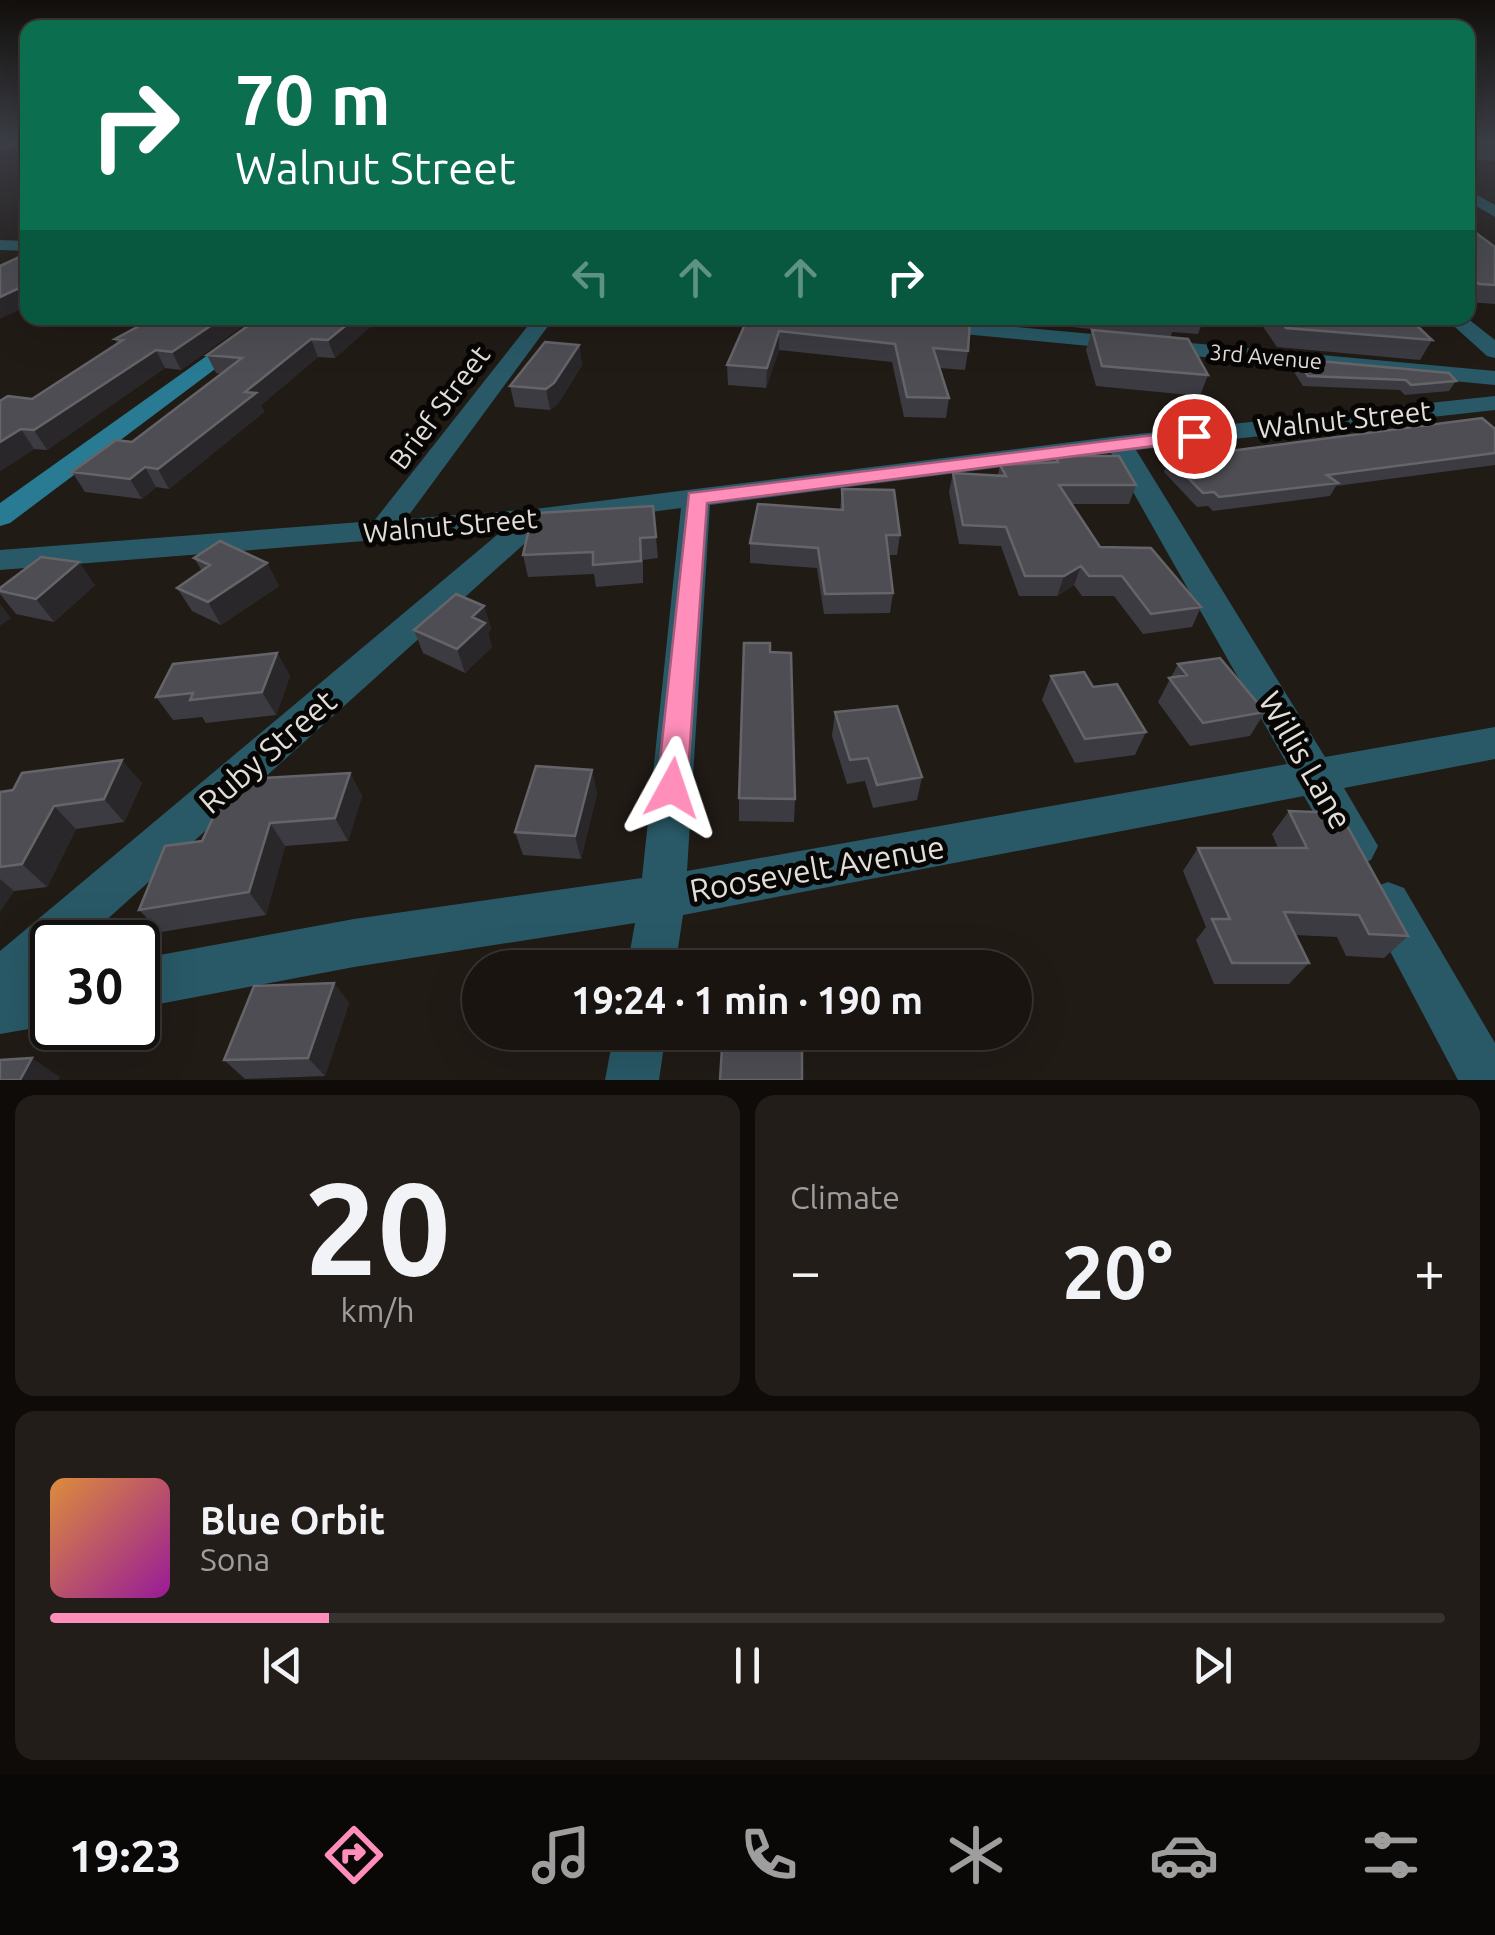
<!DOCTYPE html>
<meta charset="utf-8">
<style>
body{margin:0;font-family:Ubuntu,sans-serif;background:#221d19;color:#f1f3f6;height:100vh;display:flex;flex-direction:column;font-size:38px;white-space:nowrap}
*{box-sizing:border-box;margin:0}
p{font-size:32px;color:#9f9e9f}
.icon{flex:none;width:55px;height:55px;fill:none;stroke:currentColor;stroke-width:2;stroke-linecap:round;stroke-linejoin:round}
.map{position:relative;height:1080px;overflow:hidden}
.sheet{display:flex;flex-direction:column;gap:15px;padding:15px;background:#0e0b09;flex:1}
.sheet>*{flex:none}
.banner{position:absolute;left:20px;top:20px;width:1455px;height:305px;border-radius:20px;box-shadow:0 10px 40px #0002,0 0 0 2px #373330;background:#0b6e4f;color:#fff;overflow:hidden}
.speed{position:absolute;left:30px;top:920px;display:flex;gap:20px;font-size:50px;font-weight:700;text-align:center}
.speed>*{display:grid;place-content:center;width:130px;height:130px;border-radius:50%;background:#191410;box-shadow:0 10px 40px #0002,0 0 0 2px #373330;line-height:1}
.speed .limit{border:5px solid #111;border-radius:15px;background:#fff;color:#111}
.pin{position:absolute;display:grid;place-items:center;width:85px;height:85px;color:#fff;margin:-42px;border:5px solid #fff;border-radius:50%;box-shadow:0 2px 10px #0007}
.me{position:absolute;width:110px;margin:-55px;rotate:5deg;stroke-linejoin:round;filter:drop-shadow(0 0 8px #0008)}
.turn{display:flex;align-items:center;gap:35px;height:210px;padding:0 50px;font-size:45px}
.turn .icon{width:130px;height:130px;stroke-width:2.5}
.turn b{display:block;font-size:70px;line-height:85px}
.lanes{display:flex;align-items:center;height:95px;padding:0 50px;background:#0003;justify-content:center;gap:50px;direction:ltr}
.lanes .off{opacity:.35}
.big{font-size:75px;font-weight:700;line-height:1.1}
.sheet .widget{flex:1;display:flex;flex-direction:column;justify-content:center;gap:15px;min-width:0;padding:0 35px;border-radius:20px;background:#221d19}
.sheet .dial{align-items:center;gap:0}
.dial b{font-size:130px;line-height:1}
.song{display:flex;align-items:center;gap:30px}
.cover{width:120px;height:120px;border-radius:15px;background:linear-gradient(135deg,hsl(30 70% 55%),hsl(300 70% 35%))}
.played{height:10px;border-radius:5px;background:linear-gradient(90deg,#ff8ebb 20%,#373330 20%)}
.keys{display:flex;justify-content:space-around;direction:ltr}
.heat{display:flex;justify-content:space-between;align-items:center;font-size:55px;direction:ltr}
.sheet .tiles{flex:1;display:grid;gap:15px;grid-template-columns:1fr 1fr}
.widget:last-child{grid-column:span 2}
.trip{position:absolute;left:462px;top:950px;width:570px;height:100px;border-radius:50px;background:#191410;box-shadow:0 10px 40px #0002,0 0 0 2px #373330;font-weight:700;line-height:100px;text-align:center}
.dock{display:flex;height:160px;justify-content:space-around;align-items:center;background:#0a0806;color:#9f9e9f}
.dock .icon{width:70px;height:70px}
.dock .active{color:#ff8ebb}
.dock b{font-size:45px;color:#f1f3f6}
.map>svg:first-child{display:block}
</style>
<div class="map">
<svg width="1495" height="1080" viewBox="0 0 1495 1080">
<rect width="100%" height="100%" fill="#211b16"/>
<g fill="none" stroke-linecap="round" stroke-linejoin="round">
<!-- lane -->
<path fill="#295967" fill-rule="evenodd" d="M 23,140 L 28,140 L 28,143 L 0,150 L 0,146 Z"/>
<!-- street -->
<path fill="#295967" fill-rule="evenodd" d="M 1468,190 L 1495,205 L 1495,217 L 1468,201 Z
M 0,240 L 28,241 L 28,251 L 0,250 Z
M 534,318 L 554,318 L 406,519 L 535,509 L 1119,436 L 1495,396 L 1495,410 L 1136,450 L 1325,757 L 1495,727 L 1495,759 L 1344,788 L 1378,846 L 1371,860 L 1356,866 L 1341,860 L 1304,796 L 683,915 L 675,968 L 627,968 L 635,923 L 354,967 L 138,1008 L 138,959 L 354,919 L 642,878 L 681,508 L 544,526 L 82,942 L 52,942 L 52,969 L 44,976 L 52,975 L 52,1025 L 0,1034 L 0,951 L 503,530 L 0,570 L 0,550 L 374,521 ZM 1111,453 L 1287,764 L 687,871 L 710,505 Z
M 849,318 L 919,318 L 1495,371 L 1495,385 L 859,324 Z
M 1445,318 L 1467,318 L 1495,340 L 1495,358 L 1487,356 Z
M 1388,882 L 1404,888 L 1495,1043 L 1495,1080 L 1458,1080 L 1365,904 L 1372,888 Z
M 614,1032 L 666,1032 L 659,1080 L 605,1080 Z"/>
<!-- secondary -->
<path fill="#287b92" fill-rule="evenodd" d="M 260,318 L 283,318 L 10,523 L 0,526 L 0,503 Z"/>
</g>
<!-- wall -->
<path fill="#3c3b42" d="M 1468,140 L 1495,140 L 1495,161 L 1468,159 Z
M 1468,227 L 1495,247 L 1495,304 L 1468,302 Z
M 154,318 L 254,318 L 181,370 L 165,368 L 47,450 L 34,449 L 0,471 L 32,399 L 117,343 L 115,339 Z
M 259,318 L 380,318 L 335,358 L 318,357 L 261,405 L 264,412 L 169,489 L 156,487 L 142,499 L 85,492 L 72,472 L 132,442 L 222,374 L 216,373 L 207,355 Z
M 420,318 L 481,318 L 477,322 Z
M 988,318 L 1204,318 L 1198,334 L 1172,332 L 1171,337 L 1208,375 L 1200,396 L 1096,386 L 1086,350 L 1092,330 L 1156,336 Z
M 1257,318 L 1409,318 L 1432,340 L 1420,360 L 1277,347 Z
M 760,323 L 968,351 L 965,370 L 939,368 L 949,398 L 946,418 L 904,417 L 892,362 L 779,350 L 766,388 L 728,385 L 727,365 Z
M 579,345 L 582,365 L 558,404 L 550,410 L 515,407 L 510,386 Z
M 1297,359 L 1456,381 L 1449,391 L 1405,395 L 1400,390 L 1303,386 L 1292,369 Z
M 1495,429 L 1495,465 L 1336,486 L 1330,496 L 1213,511 L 1208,506 L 1197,507 L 1164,472 L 1169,459 Z
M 1055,456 L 1136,485 L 1129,504 L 1072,504 L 1100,547 L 1201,607 L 1192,627 L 1143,634 L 1114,596 L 1082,596 L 1074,585 L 1057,596 L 1019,596 L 1001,546 L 959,544 L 949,492 L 953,473 L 998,475 L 1000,465 L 1053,462 Z
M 842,489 L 900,535 L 897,555 L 888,555 L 893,593 L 890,613 L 824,614 L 817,568 L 750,563 L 750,543 L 840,510 Z
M 653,506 L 658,558 L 643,560 L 643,583 L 596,587 L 594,574 L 528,577 L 523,555 Z
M 194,558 L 267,563 L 279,586 L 221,625 L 192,611 L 177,588 L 202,571 Z
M 95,585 L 54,622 L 16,614 L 0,594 L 0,588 Z
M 484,606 L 491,629 L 488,632 L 492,647 L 465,673 L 423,653 L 414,630 Z
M 770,652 L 795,799 L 794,822 L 739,821 L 739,798 Z
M 277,653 L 290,676 L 276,715 L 206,723 L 202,717 L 173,720 L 156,697 Z
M 1178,664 L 1265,712 L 1250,736 L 1190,746 L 1158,702 Z
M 1051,676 L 1093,687 L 1146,732 L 1135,755 L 1075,763 L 1042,700 Z
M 835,712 L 922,777 L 917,800 L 873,808 L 865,781 L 847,784 L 832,736 Z
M 592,770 L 597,794 L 581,859 L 523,855 L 515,832 Z
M 350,773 L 362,796 L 348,841 L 285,846 L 266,915 L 161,932 L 139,910 L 202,841 L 235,798 Z
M 142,783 L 124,822 L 76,829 L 47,887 L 14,891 L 0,911 L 0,792 Z
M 1289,811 L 1408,936 L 1384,958 L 1346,956 L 1337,937 L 1295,935 L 1309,963 L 1289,984 L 1214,984 L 1196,940 L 1206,927 L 1183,871 L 1198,848 L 1278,848 L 1272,834 Z
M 334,983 L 349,1003 L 325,1076 L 245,1079 L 224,1060 Z"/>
<!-- shaded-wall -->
<path fill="#29272a" d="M 28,284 L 28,306 L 0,319 L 0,297 Z
M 222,318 L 254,318 L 181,370 L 172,352 Z
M 355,318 L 380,318 L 335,358 L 328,340 Z
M 779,331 L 779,350 L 766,388 L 767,368 Z
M 311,339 L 318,357 L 261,405 L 264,412 L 169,489 L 158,469 L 245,392 Z
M 579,345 L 582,365 L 558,404 L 550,410 L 546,389 Z
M 156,350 L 165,368 L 47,450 L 34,430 Z
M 21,429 L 34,449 L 0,471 L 0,442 Z
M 145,467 L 156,487 L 142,499 L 130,479 Z
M 79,562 L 95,585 L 54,622 L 36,599 Z
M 267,563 L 279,586 L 221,625 L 208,602 Z
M 1081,566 L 1074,585 L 1057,596 L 1064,576 Z
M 0,604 L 11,618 L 0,626 Z
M 484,606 L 491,629 L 488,632 L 492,647 L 465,673 L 457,649 L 472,617 Z
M 277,653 L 290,676 L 276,715 L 262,692 Z
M 122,760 L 142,783 L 124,822 L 104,799 Z
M 592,770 L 597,794 L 581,859 L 575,836 Z
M 350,773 L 362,796 L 348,841 L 335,818 Z
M 54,806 L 76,829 L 47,887 L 22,864 Z
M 270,823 L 285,846 L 266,915 L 249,892 Z
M 0,879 L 14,891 L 0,911 Z
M 334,983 L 349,1003 L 325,1076 L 308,1058 Z
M 32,1058 L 60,1077 L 59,1080 L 20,1080 Z"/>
<!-- building -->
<path fill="#4d4d53" stroke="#656468" stroke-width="2.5" d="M 1468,140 L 1495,142 L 1495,144 L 1468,143 Z
M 1468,227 L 1495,247 L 1495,285 L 1479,284 L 1468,275 Z
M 28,253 L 28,284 L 0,297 L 0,266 Z
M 154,318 L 222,318 L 172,352 L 156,350 L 34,430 L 21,429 L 0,442 L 0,401 L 8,396 L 32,399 L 123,340 L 115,339 Z
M 259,318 L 355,318 L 328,340 L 311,339 L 245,392 L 256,393 L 158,469 L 145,467 L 130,479 L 72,472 L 116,440 L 132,442 L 242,358 L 207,355 Z
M 762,318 L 945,318 L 970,320 L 968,351 L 933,348 L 949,398 L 907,397 L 895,344 L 779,331 L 767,368 L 727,365 L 746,322 L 760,323 Z
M 1279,318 L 1409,318 L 1432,340 L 1286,328 Z
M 1092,330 L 1188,339 L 1208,375 L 1102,366 Z
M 545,342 L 579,345 L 554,383 L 546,389 L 510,386 Z
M 1297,359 L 1449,373 L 1456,381 L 1411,385 L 1406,380 L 1308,376 Z
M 1482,418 L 1495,429 L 1495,453 L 1327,475 L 1338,483 L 1219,497 L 1214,492 L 1203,493 L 1169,459 Z
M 1055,456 L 1119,456 L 1136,485 L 1059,485 L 1100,547 L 1151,548 L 1201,607 L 1151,614 L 1122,576 L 1089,576 L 1081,566 L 1064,576 L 1025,576 L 1006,527 L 963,525 L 953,473 L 1006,476 L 1000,465 L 1058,462 Z
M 842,489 L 894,490 L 900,535 L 886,535 L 893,593 L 825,594 L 818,548 L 750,543 L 758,504 L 843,510 Z
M 653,506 L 656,537 L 640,538 L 641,561 L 593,565 L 593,552 L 523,555 L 531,520 L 537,519 L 538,513 Z
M 220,541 L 267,563 L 208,602 L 177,588 L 210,565 L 194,558 Z
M 41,557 L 79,562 L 36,599 L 0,591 L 0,588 Z
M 456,594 L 484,606 L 472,617 L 485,623 L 457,649 L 414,630 Z
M 744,643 L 770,643 L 770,652 L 791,653 L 795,799 L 739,798 Z
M 277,653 L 262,692 L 190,700 L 193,693 L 156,697 L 173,664 Z
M 1220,658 L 1265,712 L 1203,723 L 1169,678 L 1187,675 L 1178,664 Z
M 1084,672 L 1093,687 L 1117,684 L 1146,732 L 1085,739 L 1051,676 Z
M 897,706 L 922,777 L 877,785 L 868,758 L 850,760 L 835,712 Z
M 122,760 L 104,799 L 54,806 L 22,864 L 0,867 L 0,792 L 13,790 L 22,773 Z
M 536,766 L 592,770 L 575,836 L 515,832 Z
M 350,773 L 335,818 L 270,823 L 249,892 L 139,910 L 165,846 L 202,841 L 222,799 L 235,798 L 244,779 Z
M 1289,811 L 1340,813 L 1408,936 L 1369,934 L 1359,915 L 1284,912 L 1309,963 L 1232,963 L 1212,919 L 1230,919 L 1198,848 L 1307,848 Z
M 729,955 L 803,959 L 802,968 L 728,968 Z
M 334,983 L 308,1058 L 224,1060 L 254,986 Z
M 723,1032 L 802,1032 L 802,1080 L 720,1080 Z
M 32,1058 L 20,1080 L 0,1080 L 0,1060 Z"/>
<!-- sky -->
<linearGradient id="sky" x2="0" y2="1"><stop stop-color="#120f0c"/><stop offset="0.48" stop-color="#3d3f47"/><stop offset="1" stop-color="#3d3f47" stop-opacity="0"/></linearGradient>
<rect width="1495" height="292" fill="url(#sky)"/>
<!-- route -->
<path fill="#ff8ebb" stroke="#a65c7a" stroke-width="2.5" d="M 1194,430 L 1204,436 L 1201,440 L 707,503 L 687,788 L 683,798 L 672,801 L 661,798 L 657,788 L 689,493 Z"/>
<g text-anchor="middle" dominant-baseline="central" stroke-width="10" stroke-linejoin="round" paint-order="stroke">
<!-- far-street labels -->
<g font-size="22" fill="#e2deda" stroke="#080605">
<text transform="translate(1266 356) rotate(5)">3rd Avenue</text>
</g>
<!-- street labels -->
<g font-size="28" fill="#e2deda" stroke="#080605">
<text transform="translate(439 407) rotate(-53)">Brief Street</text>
<text transform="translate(1344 419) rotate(-6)">Walnut Street</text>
<text transform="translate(450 525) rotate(-5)">Walnut Street</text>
</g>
<!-- near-street labels -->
<g font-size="32" fill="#e2deda" stroke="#080605">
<text transform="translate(267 751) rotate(-41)">Ruby Street</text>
<text transform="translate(1306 760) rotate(60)">Willis Lane</text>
<text transform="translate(817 868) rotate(-10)">Roosevelt Avenue</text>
</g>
</g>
</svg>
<div class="speed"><div class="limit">30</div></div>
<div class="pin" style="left:1194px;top:436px;background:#d93025"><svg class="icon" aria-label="arrive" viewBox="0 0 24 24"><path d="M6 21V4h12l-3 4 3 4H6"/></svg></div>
<svg class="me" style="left:672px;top:788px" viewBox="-20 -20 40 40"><path d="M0-17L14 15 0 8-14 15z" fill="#ff8ebb" stroke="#fff" stroke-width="4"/></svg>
<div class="trip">19:24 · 1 min · 190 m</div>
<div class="banner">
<div class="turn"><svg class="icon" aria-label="right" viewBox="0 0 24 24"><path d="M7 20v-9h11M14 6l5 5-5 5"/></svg><div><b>70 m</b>Walnut Street</div></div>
<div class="lanes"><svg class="icon off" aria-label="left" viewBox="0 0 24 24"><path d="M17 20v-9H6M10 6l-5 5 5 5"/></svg><svg class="icon off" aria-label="ahead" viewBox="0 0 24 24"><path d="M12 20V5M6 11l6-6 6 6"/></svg><svg class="icon off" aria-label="ahead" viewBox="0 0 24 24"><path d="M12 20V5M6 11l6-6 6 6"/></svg><svg class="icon" aria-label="right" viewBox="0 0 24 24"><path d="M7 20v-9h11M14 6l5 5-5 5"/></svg></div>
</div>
</div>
<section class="sheet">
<div class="tiles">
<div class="widget dial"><b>20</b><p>km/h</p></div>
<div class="widget"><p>Climate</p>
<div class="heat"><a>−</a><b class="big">20°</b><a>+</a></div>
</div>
<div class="widget">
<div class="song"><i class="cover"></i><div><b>Blue Orbit</b><p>Sona</p></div></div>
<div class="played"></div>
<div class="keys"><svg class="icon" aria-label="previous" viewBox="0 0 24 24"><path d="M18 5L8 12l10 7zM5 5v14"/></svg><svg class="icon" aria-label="pause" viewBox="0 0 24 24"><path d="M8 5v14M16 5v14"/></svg><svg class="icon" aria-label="next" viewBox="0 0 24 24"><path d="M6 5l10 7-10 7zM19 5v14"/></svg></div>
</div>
</div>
</section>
<nav class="dock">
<b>19:23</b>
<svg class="icon active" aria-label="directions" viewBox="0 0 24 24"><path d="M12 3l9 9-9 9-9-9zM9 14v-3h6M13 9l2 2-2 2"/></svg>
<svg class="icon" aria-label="music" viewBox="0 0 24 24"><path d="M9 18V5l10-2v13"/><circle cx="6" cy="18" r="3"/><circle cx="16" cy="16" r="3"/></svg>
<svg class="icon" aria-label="phone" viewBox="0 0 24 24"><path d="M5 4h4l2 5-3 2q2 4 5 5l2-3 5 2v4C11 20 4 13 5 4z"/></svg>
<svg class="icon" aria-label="climate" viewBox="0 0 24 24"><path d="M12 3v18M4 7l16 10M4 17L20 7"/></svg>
<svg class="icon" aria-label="car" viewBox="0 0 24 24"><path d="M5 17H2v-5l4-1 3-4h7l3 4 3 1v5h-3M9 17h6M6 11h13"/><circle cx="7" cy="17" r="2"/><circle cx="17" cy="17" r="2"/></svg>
<svg class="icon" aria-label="filters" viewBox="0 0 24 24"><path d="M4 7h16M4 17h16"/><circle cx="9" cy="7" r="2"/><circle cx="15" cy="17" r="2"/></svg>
</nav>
